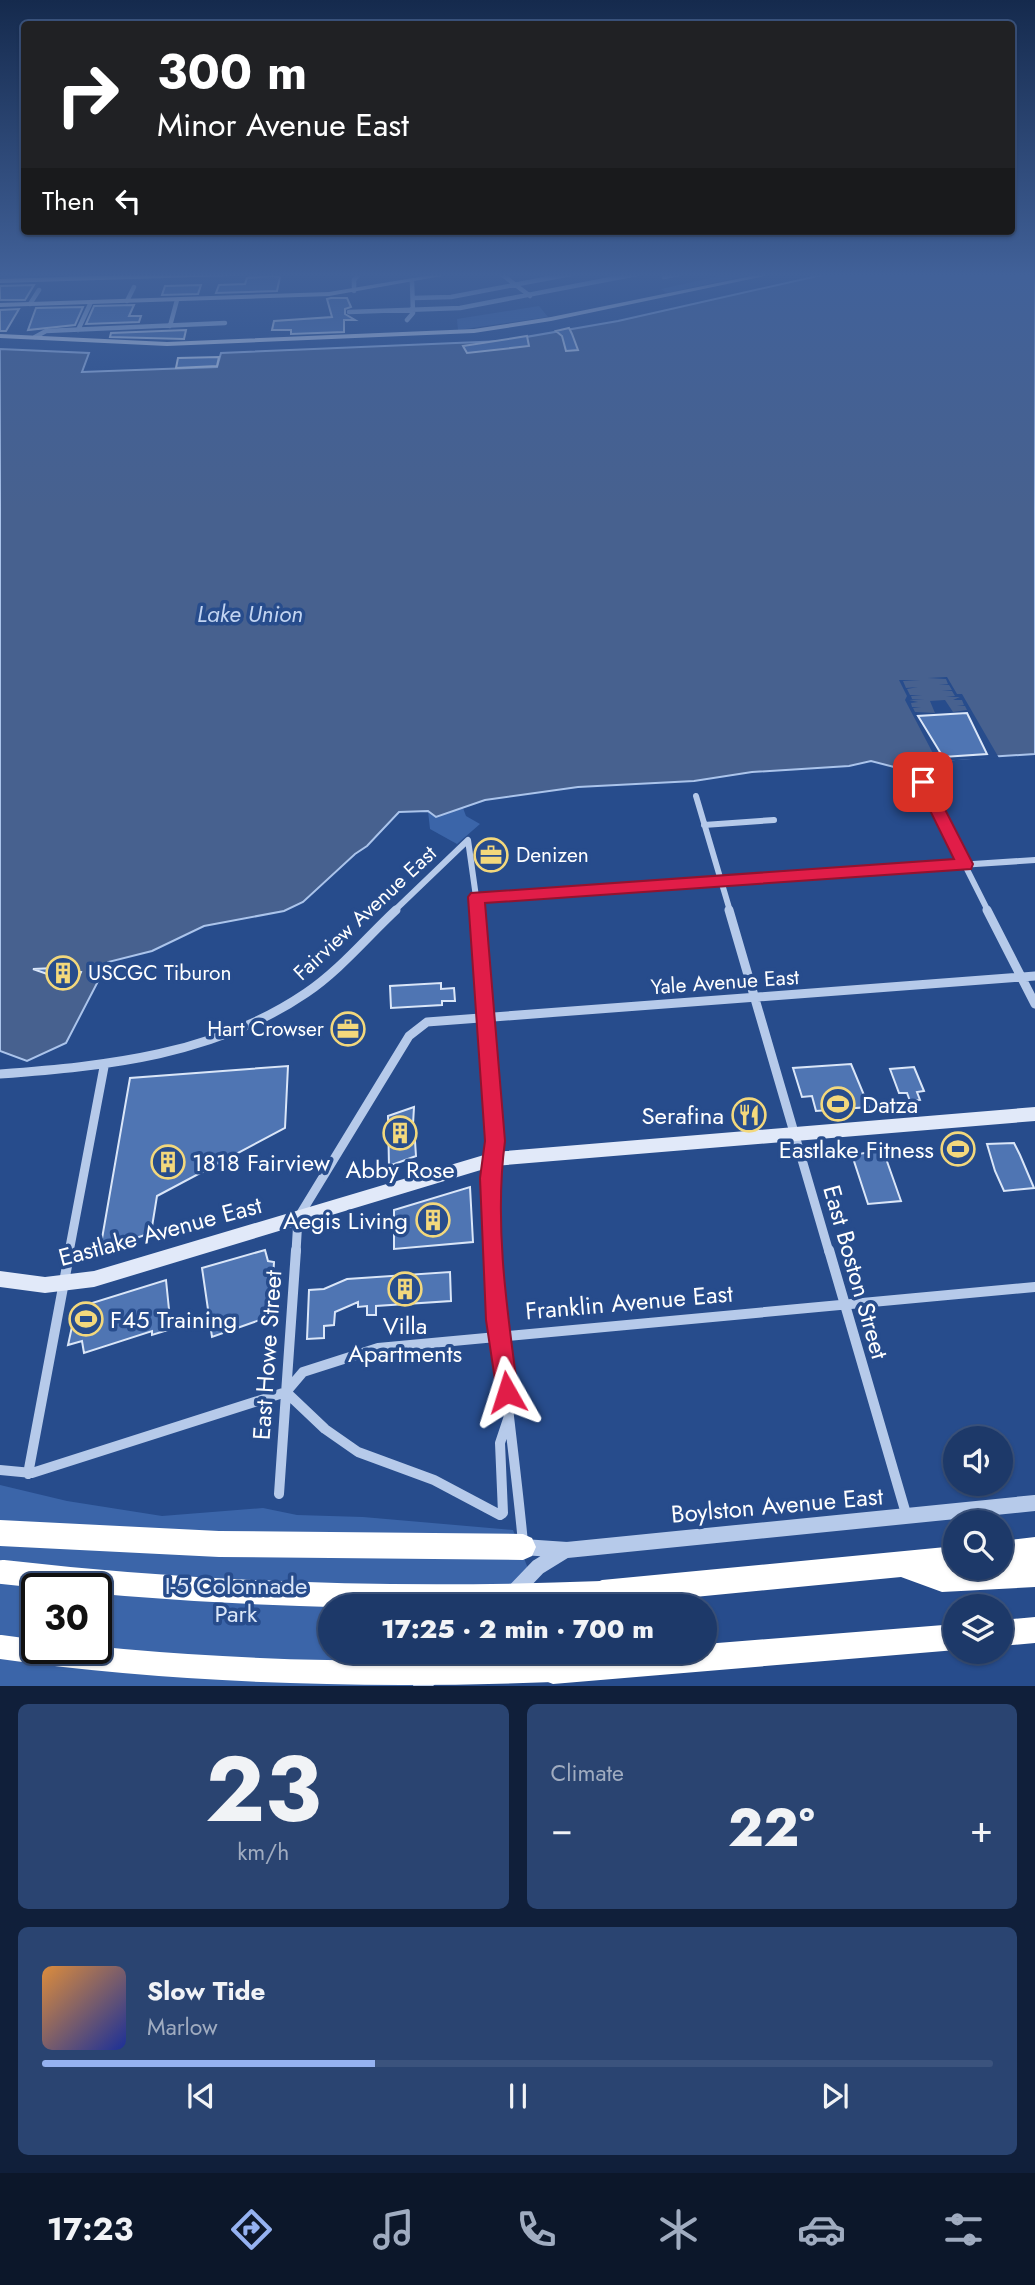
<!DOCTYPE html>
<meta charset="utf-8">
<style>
body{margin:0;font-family:Jost,sans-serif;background:#2a4471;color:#f1f3f6;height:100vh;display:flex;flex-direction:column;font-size:26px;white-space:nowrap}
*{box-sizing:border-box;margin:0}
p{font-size:23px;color:#a0acc0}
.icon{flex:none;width:38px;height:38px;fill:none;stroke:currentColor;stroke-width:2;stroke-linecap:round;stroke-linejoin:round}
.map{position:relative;height:1686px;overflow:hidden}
.panel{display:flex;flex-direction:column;gap:18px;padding:18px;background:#101f3a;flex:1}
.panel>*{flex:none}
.hud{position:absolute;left:21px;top:21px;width:994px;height:214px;border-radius:7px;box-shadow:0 2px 5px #0004,0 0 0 2px #3b537d;background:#202124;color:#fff;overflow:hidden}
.tools{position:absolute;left:943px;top:1426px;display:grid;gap:14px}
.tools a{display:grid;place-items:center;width:70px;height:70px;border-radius:50%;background:#1d3969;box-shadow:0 2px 5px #0004,0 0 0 2px #3b537d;font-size:35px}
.speed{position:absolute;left:21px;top:1573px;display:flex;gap:14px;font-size:35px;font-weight:700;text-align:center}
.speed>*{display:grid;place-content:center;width:91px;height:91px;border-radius:50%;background:#1d3969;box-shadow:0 2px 5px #0004,0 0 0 2px #3b537d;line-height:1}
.speed .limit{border:4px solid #111;border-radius:10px;background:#fff;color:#111}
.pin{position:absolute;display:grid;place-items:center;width:60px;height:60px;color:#fff;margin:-30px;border-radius:14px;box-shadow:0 4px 10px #0006}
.me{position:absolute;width:77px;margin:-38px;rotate:354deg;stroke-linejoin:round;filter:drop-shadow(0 0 5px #0008)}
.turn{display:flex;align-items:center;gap:24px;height:147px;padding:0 21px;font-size:32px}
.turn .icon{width:91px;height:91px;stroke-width:2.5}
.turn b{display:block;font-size:49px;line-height:60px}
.then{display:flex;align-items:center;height:66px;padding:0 21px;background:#0003;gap:14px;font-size:26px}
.big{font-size:52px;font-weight:800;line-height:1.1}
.panel .card{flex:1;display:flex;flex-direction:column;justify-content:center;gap:10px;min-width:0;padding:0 24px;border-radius:10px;background:#2a4471}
.panel .dial{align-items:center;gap:0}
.dial b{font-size:91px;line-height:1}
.song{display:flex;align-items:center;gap:21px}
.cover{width:84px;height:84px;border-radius:10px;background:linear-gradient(135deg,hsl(30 70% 55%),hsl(230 70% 35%))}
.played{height:7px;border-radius:4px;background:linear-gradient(90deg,#95b2f1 35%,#3b537d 35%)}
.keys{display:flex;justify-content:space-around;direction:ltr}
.heat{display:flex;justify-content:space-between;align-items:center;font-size:38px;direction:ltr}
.panel .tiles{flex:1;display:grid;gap:18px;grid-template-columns:1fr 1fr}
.card:last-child{grid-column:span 2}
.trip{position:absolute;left:318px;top:1594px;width:399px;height:70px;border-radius:35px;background:#1d3969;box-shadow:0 2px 5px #0004,0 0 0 2px #3b537d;font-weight:800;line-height:70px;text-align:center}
.tab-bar{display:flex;height:112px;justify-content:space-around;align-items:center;background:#0c172a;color:#a0acc0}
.tab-bar .icon{width:49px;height:49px}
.tab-bar .selected{color:#95b2f1}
.tab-bar b{font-size:32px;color:#f1f3f6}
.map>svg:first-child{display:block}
</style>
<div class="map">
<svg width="1035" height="1687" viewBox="0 0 1035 1687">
<rect width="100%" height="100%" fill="#274c8c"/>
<!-- green -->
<path fill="#3b65a9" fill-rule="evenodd" d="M 733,273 L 759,273 L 667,293 L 661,289 Z
M 539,306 L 548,317 L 458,330 L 457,319 Z
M 463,808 L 466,816 L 480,824 L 457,844 L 430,829 L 428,811 L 436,817 Z
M 0,1485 L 67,1501 L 162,1516 L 263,1508 L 297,1515 L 363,1517 L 513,1530 L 529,1571 L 498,1606 L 331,1606 L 331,1652 L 458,1652 L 420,1686 L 0,1686 ZM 37,1589 L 96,1589 L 96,1648 L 37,1648 Z"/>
<!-- water -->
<path fill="#47618f" stroke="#abc4eb" stroke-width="2" d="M 831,273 L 1035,273 L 1035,754 L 940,760 L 914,767 L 894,767 L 871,761 L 849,766 L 752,772 L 694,781 L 578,787 L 485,800 L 436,817 L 428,811 L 399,812 L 367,846 L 355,854 L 303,902 L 284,911 L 204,926 L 152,951 L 108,962 L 66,1043 L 27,1061 L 0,1051 L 0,349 L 89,353 L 82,372 L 217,367 L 221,353 L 503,341 L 618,321 Z"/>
<!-- pier -->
<path fill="#274c8c" d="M 947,677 L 957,694 L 962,694 L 999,758 L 937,761 L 905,700 L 907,696 L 899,680 L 920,680 L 903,681 L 906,688 L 918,687 L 907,689 L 910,695 L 922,695 L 911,696 L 912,699 L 924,699 L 909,700 L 918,702 L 911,703 L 912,707 L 921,707 L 913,708 L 915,712 L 935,713 L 930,701 L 945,700 L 953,712 L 967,710 L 965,706 L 957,705 L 964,705 L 962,700 L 953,700 L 960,697 L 946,697 L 955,696 L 952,691 L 942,691 L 952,690 L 949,685 L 939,684 L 948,684 L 946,679 L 928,678 Z"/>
<!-- building -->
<path fill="#4f75b3" stroke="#dae6f8" stroke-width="2" d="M 271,276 L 280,277 L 277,291 L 216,293 L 219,285 L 245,284 L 247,278 Z
M 34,285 L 25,300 L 0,300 L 0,286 Z
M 201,285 L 198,294 L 162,295 L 165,286 Z
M 331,298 L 347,298 L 351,307 L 345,309 L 345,314 L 355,320 L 344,320 L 344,332 L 291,334 L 291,330 L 272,330 L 274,321 L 332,317 L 327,299 Z
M 134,305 L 129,316 L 141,316 L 139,322 L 86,324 L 94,306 Z
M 83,307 L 75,325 L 28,330 L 36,308 Z
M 19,309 L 6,331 L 0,331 L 0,310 Z
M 569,328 L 572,334 L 578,350 L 566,351 L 562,336 L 556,331 Z
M 186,330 L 184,339 L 110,337 L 111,333 Z
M 527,336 L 529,346 L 467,353 L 463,346 Z
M 219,357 L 217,366 L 176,368 L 178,358 Z
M 967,713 L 987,754 L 943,757 L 918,716 Z
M 54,968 L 61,969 L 81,972 L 78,979 L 50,975 L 33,969 Z
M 441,983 L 441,989 L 454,988 L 455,1001 L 442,1001 L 442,1005 L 391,1008 L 390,986 Z
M 851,1064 L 869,1107 L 816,1111 L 812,1096 L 802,1097 L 793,1068 Z
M 288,1066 L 285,1128 L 157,1196 L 151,1233 L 100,1250 L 130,1078 Z
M 914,1067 L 924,1091 L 917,1092 L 920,1100 L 910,1101 L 907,1093 L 899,1093 L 890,1069 Z
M 414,1107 L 412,1142 L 415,1141 L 416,1156 L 389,1166 L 388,1116 Z
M 1014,1143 L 1020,1155 L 1034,1188 L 1004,1191 L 995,1171 L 987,1144 Z
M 883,1150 L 901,1201 L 868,1204 L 852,1155 Z
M 470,1187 L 473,1242 L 394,1249 L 394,1210 Z
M 265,1250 L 268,1261 L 274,1262 L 271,1316 L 212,1337 L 202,1268 Z
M 450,1272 L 451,1301 L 376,1306 L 376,1315 L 367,1315 L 367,1306 L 358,1307 L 358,1302 L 335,1312 L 334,1325 L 324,1326 L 324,1338 L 307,1339 L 309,1290 L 324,1289 L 347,1279 Z
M 166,1280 L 171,1329 L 152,1335 L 152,1331 L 84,1353 L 82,1341 L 68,1345 L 76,1308 Z"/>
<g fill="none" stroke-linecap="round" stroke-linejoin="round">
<!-- minor-far3 -->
<path stroke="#b6caea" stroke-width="4.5" d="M 500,273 L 530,296
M 664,277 L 683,273
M 354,291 L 354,280 L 358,275
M 413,298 L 451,297 L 576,273
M 127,301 L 134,287
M 30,304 L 39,290
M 349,312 L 460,308 L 642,273
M 407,320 L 413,313 L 412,281
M 170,326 L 177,300
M 78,330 L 91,302
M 35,337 L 46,331 L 225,323"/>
<!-- minor-far2 -->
<path stroke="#b6caea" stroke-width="6" d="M 923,782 L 988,911
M 696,796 L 730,911
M 704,825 L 774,820
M 477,897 L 1035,860
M 394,911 L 468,840 L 478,911"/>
<!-- minor-far1 -->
<path stroke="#b6caea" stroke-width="9" d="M 478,910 L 495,1141 L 490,1178 L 494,1252
M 729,910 L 829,1252
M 987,910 L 1035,1004
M 0,1074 C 107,1066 215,1055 306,993 C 339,971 367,937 396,910
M 69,1252 L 104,1067
M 296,1252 L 298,1218 L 409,1036 L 427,1022 L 1035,976"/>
<!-- minor -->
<path stroke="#b6caea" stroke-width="10" d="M 494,1250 C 498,1348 514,1445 523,1543
M 829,1250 L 907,1517
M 286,1392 L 325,1429 L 358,1452 L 434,1480 L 500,1515 L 503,1513 L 500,1443 L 509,1416
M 0,1470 L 32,1473 L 286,1392 L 303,1372 L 378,1348 L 1035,1287
M 28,1474 L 70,1250
M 279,1494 L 296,1250"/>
<!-- tertiary -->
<path stroke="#b6caea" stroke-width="16" d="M 523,1547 L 567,1550 L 1035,1503
M 515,1591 L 538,1567 L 564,1551
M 421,1687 L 455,1652"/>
<!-- secondary -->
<path fill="#e1e9f9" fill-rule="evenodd" d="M 443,273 L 459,273 L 329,296 L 0,307 L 0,303 L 329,292 Z
M 766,273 L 779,273 L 551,321 L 474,333 L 167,346 L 0,338 L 0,334 L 167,342 L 474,329 L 551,317 Z
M 1035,1107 L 1035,1121 L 494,1166 L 94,1287 L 45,1293 L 0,1287 L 0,1271 L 45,1277 L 94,1271 L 494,1152 Z"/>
<!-- trunk -->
<path fill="#fcfdff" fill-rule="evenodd" d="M 184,273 L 264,273 L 261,275 L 0,283 L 0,279 Z"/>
<!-- motorway -->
<path fill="#fff" fill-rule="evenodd" d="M 0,1520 L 219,1531 L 523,1534 L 532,1538 L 536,1547 L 532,1556 L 523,1560 L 219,1557 L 0,1546 Z
M 1035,1537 L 1035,1587 L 942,1592 L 901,1577 L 602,1606 L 593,1602 L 589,1593 L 593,1584 L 602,1580 L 956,1546 L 956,1568 L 1001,1568 L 1001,1541 Z
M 1035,1617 L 1035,1643 L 1001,1646 L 1001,1620 Z
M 956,1624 L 956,1650 L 553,1684 L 543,1680 L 539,1670 L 543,1660 C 579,1646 664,1652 705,1652 L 705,1644 Z"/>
<!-- motorway-bridge -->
<path stroke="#fff" stroke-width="24" d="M 3,1572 C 203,1595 401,1601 602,1593
M 0,1647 C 184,1673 367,1677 553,1670"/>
</g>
<!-- sky -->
<linearGradient id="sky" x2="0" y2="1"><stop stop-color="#152a4d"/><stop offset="0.54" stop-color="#416199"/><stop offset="1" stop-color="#416199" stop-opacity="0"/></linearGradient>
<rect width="1035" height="509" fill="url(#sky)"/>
<!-- route -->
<path fill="#e11d48" stroke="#92132f" stroke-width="2" d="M 923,777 L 931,782 L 973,864 L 971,869 L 485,903 L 505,1141 C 494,1223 507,1310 518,1392 L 515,1400 L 507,1404 L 498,1400 L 486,1320 L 480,1178 L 485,1141 L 468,897 L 471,893 L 954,859 L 916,782 Z"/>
<!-- icons -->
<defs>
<symbol id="office-ring" viewBox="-11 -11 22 22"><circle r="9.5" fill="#274c8c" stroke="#f3d87c" stroke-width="1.5"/><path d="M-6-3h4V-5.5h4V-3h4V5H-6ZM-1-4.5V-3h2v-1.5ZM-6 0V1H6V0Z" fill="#f3d87c"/></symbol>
<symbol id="building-ring" viewBox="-11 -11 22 22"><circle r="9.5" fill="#274c8c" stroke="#f3d87c" stroke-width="1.5"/><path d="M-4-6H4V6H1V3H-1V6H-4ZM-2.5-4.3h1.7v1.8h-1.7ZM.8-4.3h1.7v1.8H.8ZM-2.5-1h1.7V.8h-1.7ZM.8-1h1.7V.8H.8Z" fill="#f3d87c"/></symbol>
<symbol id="stadium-ring" viewBox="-11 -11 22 22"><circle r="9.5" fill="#274c8c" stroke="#f3d87c" stroke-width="1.5"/><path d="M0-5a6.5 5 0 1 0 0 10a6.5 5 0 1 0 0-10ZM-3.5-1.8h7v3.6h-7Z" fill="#f3d87c"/></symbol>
<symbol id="restaurant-ring" viewBox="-11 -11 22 22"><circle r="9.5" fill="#274c8c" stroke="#f3d87c" stroke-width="1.5"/><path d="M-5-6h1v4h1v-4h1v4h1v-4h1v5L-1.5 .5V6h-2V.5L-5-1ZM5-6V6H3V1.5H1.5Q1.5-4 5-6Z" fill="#f3d87c"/></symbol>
</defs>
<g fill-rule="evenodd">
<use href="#office-ring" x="472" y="836" width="38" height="38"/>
<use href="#building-ring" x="44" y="954" width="38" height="38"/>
<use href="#office-ring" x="329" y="1010" width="38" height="38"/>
<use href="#stadium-ring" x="819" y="1085" width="38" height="38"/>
<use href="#restaurant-ring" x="730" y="1096" width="38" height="38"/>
<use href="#building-ring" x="381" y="1114" width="38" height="38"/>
<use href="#stadium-ring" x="939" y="1130" width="38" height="38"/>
<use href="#building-ring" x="149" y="1143" width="38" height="38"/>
<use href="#building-ring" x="414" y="1201" width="38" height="38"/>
<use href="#building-ring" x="386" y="1270" width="38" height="38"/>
<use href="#stadium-ring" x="67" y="1300" width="38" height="38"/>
</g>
<g text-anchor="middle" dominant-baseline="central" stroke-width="7" stroke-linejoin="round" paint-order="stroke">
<!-- poi labels -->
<g font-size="21" fill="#fff" stroke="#274c8c" text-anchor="start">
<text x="516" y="855">Denizen</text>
<text x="88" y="973">USCGC Tiburon</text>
<text x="324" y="1029" text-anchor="end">Hart Crowser</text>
</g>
<!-- street labels -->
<g font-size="21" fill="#fff" stroke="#274c8c">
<text transform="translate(365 913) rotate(-43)">Fairview Avenue East</text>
<text transform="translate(725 982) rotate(-4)">Yale Avenue East</text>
</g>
<!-- water labels -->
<g font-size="23" font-style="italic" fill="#c2d4f1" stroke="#274c8c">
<text x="250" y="614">Lake Union</text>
</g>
<!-- near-poi labels -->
<g font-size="24" fill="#fff" stroke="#274c8c" text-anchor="start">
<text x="862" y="1104">Datza</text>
<text x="724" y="1115" text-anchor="end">Serafina</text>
<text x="934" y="1149" text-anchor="end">Eastlake Fitness</text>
<text x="192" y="1162">1818 Fairview</text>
<text x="400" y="1169" text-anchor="middle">Abby Rose</text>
<text x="408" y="1220" text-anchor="end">Aegis Living</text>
<text x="110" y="1319">F45 Training</text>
<text x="405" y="1325" text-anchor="middle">Villa<tspan x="405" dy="28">Apartments</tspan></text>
</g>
<!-- near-street labels -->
<g font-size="24" fill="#fff" stroke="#274c8c">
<text transform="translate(160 1231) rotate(-15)">Eastlake Avenue East</text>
<text transform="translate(856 1272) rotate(74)">East Boston Street</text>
<text transform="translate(629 1302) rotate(-5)">Franklin Avenue East</text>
<text transform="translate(267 1355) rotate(-86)">East Howe Street</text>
<text transform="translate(777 1505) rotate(-5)">Boylston Avenue East</text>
</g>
<!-- near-park labels -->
<g font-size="24" fill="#dae6f8" stroke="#274c8c">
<text x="236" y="1585">I-5 Colonnade<tspan x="236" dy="28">Park</tspan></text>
</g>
</g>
</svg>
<div class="tools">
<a><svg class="icon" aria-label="sound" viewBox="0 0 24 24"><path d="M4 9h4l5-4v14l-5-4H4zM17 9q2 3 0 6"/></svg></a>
<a><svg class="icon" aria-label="search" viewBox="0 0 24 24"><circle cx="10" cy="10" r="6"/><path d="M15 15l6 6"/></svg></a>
<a><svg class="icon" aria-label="layers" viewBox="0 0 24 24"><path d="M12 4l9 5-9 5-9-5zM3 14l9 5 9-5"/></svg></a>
</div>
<div class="speed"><div class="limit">30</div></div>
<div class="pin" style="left:923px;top:782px;background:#d93025"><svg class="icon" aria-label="arrive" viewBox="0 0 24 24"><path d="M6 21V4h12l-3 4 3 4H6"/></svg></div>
<svg class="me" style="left:507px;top:1392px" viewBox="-20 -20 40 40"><path d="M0-17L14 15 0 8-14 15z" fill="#e11d48" stroke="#fff" stroke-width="4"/></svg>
<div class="trip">17:25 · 2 min · 700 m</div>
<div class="hud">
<div class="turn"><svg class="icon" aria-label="right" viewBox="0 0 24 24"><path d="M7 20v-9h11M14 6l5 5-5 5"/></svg><div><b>300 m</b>Minor Avenue East</div></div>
<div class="then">Then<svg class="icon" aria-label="left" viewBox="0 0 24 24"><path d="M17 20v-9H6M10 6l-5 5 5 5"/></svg></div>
</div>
</div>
<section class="panel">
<div class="tiles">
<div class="card dial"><b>23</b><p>km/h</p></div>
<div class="card"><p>Climate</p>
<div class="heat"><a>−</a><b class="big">22°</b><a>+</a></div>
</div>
<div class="card">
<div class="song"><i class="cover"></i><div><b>Slow Tide</b><p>Marlow</p></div></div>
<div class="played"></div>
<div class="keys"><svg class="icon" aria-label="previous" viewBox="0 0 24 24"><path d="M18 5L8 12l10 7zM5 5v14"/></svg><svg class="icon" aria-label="pause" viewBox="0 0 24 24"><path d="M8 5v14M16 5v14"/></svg><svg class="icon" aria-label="next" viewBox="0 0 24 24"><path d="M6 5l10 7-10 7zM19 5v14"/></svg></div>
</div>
</div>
</section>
<nav class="tab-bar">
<b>17:23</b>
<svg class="icon selected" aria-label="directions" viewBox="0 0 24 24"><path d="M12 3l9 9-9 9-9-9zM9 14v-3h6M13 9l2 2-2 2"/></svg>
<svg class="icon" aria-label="music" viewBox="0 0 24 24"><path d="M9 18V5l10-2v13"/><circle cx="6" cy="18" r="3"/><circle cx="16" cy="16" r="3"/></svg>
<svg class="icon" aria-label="phone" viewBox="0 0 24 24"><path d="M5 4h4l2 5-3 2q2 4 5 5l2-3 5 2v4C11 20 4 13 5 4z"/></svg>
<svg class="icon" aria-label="climate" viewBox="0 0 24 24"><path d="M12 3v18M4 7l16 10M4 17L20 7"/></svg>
<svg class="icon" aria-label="car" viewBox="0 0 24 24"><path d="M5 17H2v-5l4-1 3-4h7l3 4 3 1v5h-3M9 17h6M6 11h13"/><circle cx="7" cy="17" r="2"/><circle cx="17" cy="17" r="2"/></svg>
<svg class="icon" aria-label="filters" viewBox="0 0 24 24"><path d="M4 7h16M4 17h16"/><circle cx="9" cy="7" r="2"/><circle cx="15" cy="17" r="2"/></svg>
</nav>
